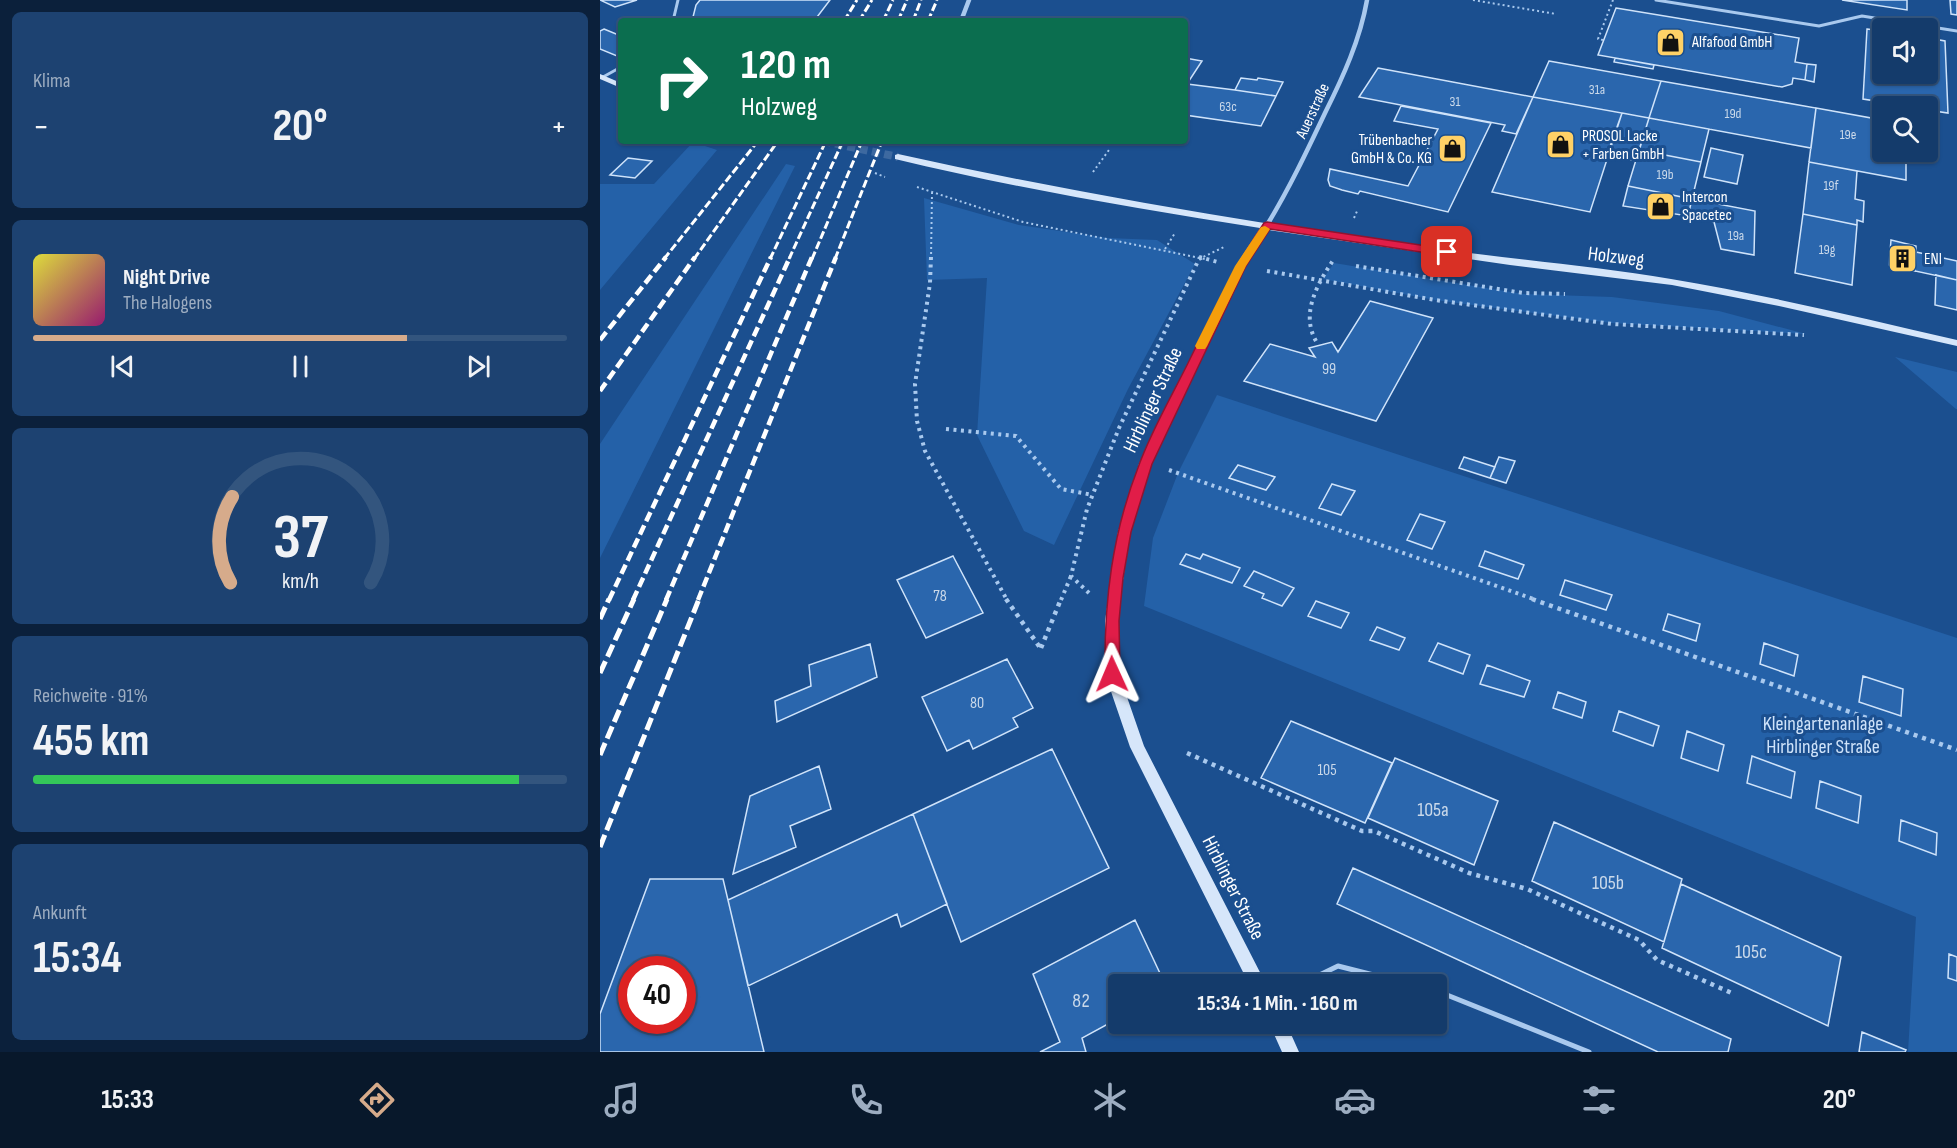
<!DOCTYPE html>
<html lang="de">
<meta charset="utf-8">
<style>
body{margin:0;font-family:"Sofia Sans Condensed",sans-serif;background:#1d4271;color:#f1f3f6;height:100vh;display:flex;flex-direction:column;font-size:22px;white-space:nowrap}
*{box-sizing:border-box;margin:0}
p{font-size:20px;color:#9dadc1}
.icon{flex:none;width:33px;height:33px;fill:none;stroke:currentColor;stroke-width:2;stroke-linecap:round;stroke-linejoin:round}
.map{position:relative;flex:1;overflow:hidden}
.details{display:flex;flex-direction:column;gap:12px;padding:12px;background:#0b203b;width:600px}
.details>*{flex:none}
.hud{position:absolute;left:18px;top:18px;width:570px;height:126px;border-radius:6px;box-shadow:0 2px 4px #0004,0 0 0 2px #33557e;background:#0b6e4f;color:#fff;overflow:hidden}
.buttons{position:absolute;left:1272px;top:18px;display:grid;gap:12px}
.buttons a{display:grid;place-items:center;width:66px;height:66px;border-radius:6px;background:#143b6b;box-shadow:0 2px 4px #0004,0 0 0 2px #33557e;font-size:30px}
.speed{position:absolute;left:18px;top:956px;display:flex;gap:12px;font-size:30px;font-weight:700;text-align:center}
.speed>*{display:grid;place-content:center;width:78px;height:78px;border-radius:50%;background:#143b6b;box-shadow:0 2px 4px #0004,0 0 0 2px #33557e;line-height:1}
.speed .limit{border:9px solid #d22;background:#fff;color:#111}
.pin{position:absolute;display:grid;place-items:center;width:51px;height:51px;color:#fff;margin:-26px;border-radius:12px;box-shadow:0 3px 9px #0006}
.me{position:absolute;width:66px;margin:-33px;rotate:359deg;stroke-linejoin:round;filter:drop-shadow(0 0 4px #0008)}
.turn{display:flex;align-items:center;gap:21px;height:126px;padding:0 24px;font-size:27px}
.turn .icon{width:78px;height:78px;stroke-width:2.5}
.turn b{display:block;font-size:42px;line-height:51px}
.big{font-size:45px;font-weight:700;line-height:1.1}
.details .tile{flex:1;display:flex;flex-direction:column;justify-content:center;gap:9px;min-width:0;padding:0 21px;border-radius:9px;background:#1d4271}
.details .dial{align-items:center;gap:0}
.dial svg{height:156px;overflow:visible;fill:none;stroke:#33557e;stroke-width:7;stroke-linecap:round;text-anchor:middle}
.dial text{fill:#f1f3f6;stroke:none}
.song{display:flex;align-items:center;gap:18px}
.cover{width:72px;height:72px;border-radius:9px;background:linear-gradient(135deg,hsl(60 70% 55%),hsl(320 70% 35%))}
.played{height:6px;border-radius:3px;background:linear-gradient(90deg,#d6ab8b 70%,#33557e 70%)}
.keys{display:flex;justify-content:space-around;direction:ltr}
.heat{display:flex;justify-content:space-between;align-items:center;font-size:33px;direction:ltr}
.charge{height:9px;border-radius:4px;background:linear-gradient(90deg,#34c759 91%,#33557e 0)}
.trip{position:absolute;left:508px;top:974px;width:339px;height:60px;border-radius:6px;background:#143b6b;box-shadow:0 2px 4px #0004,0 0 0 2px #33557e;font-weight:700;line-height:60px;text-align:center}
.tab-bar{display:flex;height:96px;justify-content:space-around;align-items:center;background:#08182b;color:#9dadc1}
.tab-bar .icon{width:42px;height:42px}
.tab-bar .on{color:#d6ab8b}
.tab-bar b{font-size:27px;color:#f1f3f6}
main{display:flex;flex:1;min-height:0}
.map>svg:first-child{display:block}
</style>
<main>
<section class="details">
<div class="tile"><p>Klima</p>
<div class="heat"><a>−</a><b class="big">20°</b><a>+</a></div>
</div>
<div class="tile">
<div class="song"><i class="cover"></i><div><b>Night Drive</b><p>The Halogens</p></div></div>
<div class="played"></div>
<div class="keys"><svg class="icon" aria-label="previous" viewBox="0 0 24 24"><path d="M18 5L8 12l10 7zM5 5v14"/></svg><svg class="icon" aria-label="pause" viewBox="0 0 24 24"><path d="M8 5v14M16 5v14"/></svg><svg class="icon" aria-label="next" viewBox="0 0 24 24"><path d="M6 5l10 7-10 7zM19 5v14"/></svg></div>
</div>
<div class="tile dial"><svg viewBox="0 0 100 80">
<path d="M14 69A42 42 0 1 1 86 69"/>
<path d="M14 69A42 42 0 0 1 15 25" stroke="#d6ab8b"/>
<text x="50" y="56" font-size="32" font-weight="700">37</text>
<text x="50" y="72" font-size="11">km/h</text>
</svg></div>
<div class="tile"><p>Reichweite · 91%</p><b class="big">455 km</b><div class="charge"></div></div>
<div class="tile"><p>Ankunft</p><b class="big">15:34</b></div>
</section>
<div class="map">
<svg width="1357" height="1052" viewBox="0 0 1357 1052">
<rect width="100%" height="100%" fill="#1b4f8f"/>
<!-- green -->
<path fill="#2461a8" d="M 93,142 L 117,150 L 0,290 L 0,184 L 54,184 Z
M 186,164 L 195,166 L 0,558 L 0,444 Z
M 324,198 L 419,225 L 508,238 L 557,240 L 595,264 L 528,389 L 454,545 L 424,531 L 377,435 L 387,278 L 327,280 Z
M 734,263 L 923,294 L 1012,297 L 1119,311 L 1206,334 L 1011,323 L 835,300 L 723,279 Z
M 1295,357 L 1357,372 L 1357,409 L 1356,409 Z
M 617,395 L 1357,638 L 1357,1052 L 1308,1052 L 1316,917 L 544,606 L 553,538 L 578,473 Z"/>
<!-- building -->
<path fill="#2a66ad" stroke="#cfe3fa" stroke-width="1.5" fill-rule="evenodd" d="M 0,0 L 37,0 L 15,7 Z
M 100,0 L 230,0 L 214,21 L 92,21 L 96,5 Z
M 1242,0 L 1307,0 L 1307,10 Z
M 1350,0 L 1357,0 L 1357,15 L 1351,14 Z
M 1016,8 L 1199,38 L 1195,62 L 1207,64 L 1205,80 L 1193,78 L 1192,84 L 1182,87 L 998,55 Z
M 4,29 L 21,36 L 21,54 L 17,56 L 0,49 L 0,31 Z
M 1267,29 L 1282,31 L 1282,74 L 1328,74 L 1328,38 L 1345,41 L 1348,113 L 1328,110 L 1328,106 L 1308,106 L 1263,99 Z
M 585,58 L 602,61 L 585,87 Z
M 1015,58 L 1054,65 L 1053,69 L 1014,62 Z
M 949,61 L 1061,81 L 1049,118 L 933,97 Z
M 1207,64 L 1216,65 L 1214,82 L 1205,80 Z
M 778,68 L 933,97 L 916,134 L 902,131 L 905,125 L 759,97 Z
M 641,78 L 657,80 L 658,78 L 683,82 L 676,96 L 635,90 Z
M 1061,81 L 1216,108 L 1211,148 L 1049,118 Z
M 587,84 L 635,90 L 676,96 L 661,126 L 585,115 Z
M 933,97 L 1022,113 L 990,212 L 892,192 Z
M 801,106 L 891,123 L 848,212 L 760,191 L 758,194 L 742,190 L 730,186 L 728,180 L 730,169 L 808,186 L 838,129 L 794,121 Z
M 1216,108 L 1282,120 L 1282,152 L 1306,152 L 1306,180 L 1209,162 Z
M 1022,113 L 1049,118 L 1036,161 L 1007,155 Z
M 1049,118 L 1109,129 L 1101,162 L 1039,150 Z
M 1111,148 L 1143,155 L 1137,184 L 1104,177 Z
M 1039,150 L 1101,162 L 1092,199 L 1028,186 Z
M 28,158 L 52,161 L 35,178 L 10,175 Z
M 1209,162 L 1257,171 L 1255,199 L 1264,201 L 1263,222 L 1257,220 L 1257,225 L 1203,214 Z
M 1028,186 L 1092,199 L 1088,216 L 1023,206 Z
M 1092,199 L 1155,211 L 1154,255 L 1121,249 L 1114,222 L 1088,216 Z
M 1203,214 L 1257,225 L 1252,285 L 1195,273 Z
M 1291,240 L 1316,246 L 1315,271 L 1289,265 Z
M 1316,252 L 1357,261 L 1357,280 L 1315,271 Z
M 1336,275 L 1357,280 L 1357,310 L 1335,305 Z
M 770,301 L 833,318 L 776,421 L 644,381 L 670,344 L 715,357 L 709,348 L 732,342 L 738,352 Z
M 864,457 L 895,467 L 890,478 L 859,468 Z
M 899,457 L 915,461 L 906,483 L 890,478 Z
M 638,465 L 675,477 L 666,490 L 629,478 Z
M 732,484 L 755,491 L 741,515 L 719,508 Z
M 820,514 L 845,522 L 832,549 L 807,540 Z
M 885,551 L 924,565 L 918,579 L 879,566 Z
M 586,554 L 600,559 L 603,554 L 640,568 L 632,583 L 580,564 Z
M 353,556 L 383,613 L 326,638 L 297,580 Z
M 654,571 L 694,588 L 682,606 L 662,598 L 664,594 L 644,586 Z
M 965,580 L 1012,595 L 1006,610 L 960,595 Z
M 716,601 L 749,613 L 741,628 L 708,616 Z
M 1068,614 L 1100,624 L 1096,641 L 1063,630 Z
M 777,627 L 805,638 L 799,650 L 770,640 Z
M 838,643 L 870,655 L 863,674 L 829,661 Z
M 1164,643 L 1198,655 L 1194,676 L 1160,664 Z
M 270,644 L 277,677 L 177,722 L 175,701 L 211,686 L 209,665 Z
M 407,659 L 433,708 L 413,718 L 418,727 L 373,749 L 369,740 L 347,751 L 322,697 Z
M 887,665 L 930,681 L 924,697 L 880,684 Z
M 1263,676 L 1303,689 L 1301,716 L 1259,702 Z
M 958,692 L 986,702 L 982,718 L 953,708 Z
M 1019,711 L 1059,726 L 1053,746 L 1013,731 Z
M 691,721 L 792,763 L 765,823 L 661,778 Z
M 1087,731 L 1124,745 L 1118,771 L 1081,758 Z
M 452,749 L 509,868 L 361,942 L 313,814 Z
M 1152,756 L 1195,772 L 1191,798 L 1147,783 Z
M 795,758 L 898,801 L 874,865 L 768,818 Z
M 219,766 L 231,809 L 190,826 L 196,847 L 133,874 L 150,796 Z
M 1220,781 L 1261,796 L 1258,823 L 1216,808 Z
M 313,814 L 347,904 L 301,927 L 297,914 L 148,986 L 128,900 Z
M 1301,820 L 1337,833 L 1336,855 L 1299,841 Z
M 954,822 L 1082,879 L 1064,942 L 932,881 Z
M 753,868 L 1131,1039 L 1128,1052 L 1058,1052 L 737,904 Z
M 50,879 L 123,879 L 164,1052 L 0,1052 L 0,1014 ZM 32,969 L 82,969 L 82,1020 L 32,1020 Z
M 1081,884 L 1241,957 L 1228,1026 L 1062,948 Z
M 535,920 L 565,984 L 519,984 L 519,1018 L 482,1038 L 486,1052 L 440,1052 L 460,1042 L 433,974 Z
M 1349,954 L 1357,957 L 1357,981 L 1348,978 Z
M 1262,1032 L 1306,1050 L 1305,1052 L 1259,1052 Z"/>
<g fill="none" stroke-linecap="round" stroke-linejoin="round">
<!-- secondary-tunnel -->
<path stroke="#3d69a0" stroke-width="8" stroke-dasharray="8 4.5" stroke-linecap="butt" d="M 223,141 L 298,157"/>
<!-- path-far2 -->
<path stroke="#a9c9ee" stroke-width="2" stroke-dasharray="2 3" stroke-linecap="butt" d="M 873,0 L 956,14
M 1003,40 L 998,39 L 1013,0
M 123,141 L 132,145
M 493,172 L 509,150
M 275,173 L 285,177
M 317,187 L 423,222 L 605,259
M 754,218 L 758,209
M 565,249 L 575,233
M 331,259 L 332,192
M 599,259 L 624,247"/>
<!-- path-far1 -->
<path stroke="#a9c9ee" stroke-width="4" stroke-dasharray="3 4.5" stroke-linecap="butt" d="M 331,257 L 330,283 L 315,384 L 317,421 L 325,451 L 407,600
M 599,257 L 618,262
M 756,266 L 923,293 L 965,294
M 667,271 L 835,300 L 1012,324 L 1204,335
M 716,341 C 700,313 718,283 734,259
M 346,429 L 416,436 L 461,489 L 493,495
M 569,470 L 936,600
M 489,593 L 471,576 L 487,509 L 519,428 L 599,259 L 603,257
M 461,600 L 471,576"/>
<!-- path -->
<path stroke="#a9c9ee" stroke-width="4.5" stroke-dasharray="4 5" stroke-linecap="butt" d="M 406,599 L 441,649
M 932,599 L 1357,750
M 441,648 L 461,599
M 587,753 L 762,831 L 774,831 L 869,873 L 927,889 L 1039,940 L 1057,960 L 1134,994"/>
<!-- lane-far1 -->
<path stroke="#a9c9ee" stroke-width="3" d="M 1056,0 L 1219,26 L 1262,16 L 1357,31
M 73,21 L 78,0
M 3,77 L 21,67"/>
<!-- lane -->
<path stroke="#a9c9ee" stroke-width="5" d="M 701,984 L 738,966 L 809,984
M 837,991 L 989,1052"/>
<!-- street -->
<path stroke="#a9c9ee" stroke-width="4.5" d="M 361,21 L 369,0
M 667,225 C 689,189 707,151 725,113 C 743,77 760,40 767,0"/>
<!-- secondary -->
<path fill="#d6e6fa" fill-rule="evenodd" d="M 0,74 L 21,83 L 21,88 L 0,79 Z
M 298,154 C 478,194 659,224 841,249 C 917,260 995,266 1071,279 C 1167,295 1262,318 1357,340 L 1357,346 L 1179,306 L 1072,285 L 910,265 L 669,230 L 646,266 L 551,464 L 530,532 L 517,621 L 519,674 L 544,746 L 666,984 L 649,984 L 530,747 L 505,674 L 505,621 L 518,532 L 539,464 L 636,266 L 660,228 C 538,209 415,188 295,159 L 295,155 Z
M 669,1023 L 686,1023 L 699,1052 L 682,1052 Z"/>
<!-- rail-far2 -->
<path stroke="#fff" stroke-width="3" stroke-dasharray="8 3" stroke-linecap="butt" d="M 244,21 L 257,0
M 259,21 L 272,0
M 283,21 L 293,0
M 298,21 L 307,0
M 313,21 L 321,0
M 328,21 L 337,0
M 64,259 L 158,141
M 94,259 L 178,141
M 170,259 L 226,141
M 189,259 L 243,141
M 212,259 L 262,141
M 235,259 L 282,141"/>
<!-- rail-far1 -->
<path stroke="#fff" stroke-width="4.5" stroke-dasharray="10 4.5" stroke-linecap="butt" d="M 0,340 L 66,257
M 0,391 L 95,257
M 9,600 L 171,257
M 33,600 L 190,257
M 66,600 L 212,257
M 98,600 L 236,257"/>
<!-- rail -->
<path stroke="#fff" stroke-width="5" stroke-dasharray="13 5" stroke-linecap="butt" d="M 0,619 L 9,599
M 0,673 L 34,599
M 0,755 L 67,599
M 0,847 L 99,599"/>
</g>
<!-- route -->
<path fill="#e11d48" stroke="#92132f" stroke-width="1.5" d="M 667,222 L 847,249 L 852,252 L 847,256 L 670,229 L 646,266 L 552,464 L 531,532 L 523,578 L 519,621 L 520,674 L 517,679 L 512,681 L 507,679 L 505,674 C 504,601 512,534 539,465 C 552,429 573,394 590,359 C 613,312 635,266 664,223 Z"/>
<!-- slow -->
<path fill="#f59e0b" d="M 665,226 L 670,229 L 646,266 L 607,346 L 605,349 L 597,349 L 595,346 L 635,266 L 661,227 Z"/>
<!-- icons -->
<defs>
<symbol id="shop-square" viewBox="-11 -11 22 22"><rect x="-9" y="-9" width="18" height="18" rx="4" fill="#ffd166" stroke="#1b4f8f"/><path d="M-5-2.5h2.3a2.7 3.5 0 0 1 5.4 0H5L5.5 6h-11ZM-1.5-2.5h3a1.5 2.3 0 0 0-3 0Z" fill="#111"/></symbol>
<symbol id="building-square" viewBox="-11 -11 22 22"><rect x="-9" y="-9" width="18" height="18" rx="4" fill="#ffd166" stroke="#1b4f8f"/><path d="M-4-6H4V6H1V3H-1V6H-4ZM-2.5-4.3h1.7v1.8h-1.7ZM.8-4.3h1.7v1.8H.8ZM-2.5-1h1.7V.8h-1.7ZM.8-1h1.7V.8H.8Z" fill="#111"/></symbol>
</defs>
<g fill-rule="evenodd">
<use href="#shop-square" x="1054" y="26" width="33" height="33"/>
<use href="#shop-square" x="944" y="128" width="33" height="33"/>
<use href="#shop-square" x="836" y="132" width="33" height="33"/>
<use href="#shop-square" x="1044" y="190" width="33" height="33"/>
<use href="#building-square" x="1286" y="242" width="33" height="33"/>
</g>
<g text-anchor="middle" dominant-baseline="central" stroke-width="6" stroke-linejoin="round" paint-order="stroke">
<!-- far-number labels -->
<g font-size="14" fill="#cad9ea">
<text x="997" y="89">31a</text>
<text x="855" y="101">31</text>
<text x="628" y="106">63c</text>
<text x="1133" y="113">19d</text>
<text x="1248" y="134">19e</text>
<text x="1065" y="174">19b</text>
<text x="1231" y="185">19f</text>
<text x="1136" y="235">19a</text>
<text x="1227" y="249">19g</text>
</g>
<!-- far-poi labels -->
<g font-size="16" fill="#fff" stroke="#1b4f8f" text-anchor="start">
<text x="1092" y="42">Alfafood GmbH</text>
<text x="982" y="136">PROSOL Lacke<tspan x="982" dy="18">+ Farben GmbH</tspan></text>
<text x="832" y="140" text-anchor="end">Trübenbacher<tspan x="832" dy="18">GmbH &amp; Co. KG</tspan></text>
<text x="1082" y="197">Intercon<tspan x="1082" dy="18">Spacetec</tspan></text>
<text x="1324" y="259">ENI</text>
</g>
<!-- far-street labels -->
<g font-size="16" fill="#fff" stroke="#1b4f8f">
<text transform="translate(713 111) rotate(-65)">Auerstraße</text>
</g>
<!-- number labels -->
<g font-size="16" fill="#cad9ea">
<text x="729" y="369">99</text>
<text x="340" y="596">78</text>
<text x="377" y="703">80</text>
<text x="727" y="770">105</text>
</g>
<!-- street labels -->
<g font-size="20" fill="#fff" stroke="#1b4f8f">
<text transform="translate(1016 257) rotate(7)">Holzweg</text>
<text transform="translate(553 400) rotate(-65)">Hirblinger Straße</text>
<text transform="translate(633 888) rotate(63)">Hirblinger Straße</text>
</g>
<!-- park labels -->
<g font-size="20" fill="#cfe3fa" stroke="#1b4f8f">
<text x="1223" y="724">Kleingartenanlage<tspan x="1223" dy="23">Hirblinger Straße</tspan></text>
</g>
<!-- near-number labels -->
<g font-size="20" fill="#cad9ea">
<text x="833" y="810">105a</text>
<text x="1008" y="883">105b</text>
<text x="1151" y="952">105c</text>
<text x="481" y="1001">82</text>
</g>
</g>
</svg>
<div class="buttons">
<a><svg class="icon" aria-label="sound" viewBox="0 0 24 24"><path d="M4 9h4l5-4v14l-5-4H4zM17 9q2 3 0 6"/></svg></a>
<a><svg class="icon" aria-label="search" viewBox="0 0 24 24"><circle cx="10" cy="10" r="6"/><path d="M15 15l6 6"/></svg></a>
</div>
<div class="speed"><div class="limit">40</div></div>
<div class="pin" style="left:847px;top:252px;background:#d93025"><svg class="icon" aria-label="arrive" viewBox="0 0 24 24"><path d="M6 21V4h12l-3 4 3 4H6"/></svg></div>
<svg class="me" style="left:512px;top:674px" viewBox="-20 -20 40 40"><path d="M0-17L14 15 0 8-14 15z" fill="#e11d48" stroke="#fff" stroke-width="4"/></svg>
<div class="trip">15:34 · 1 Min. · 160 m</div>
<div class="hud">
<div class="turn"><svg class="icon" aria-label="right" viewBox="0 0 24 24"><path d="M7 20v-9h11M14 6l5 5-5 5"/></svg><div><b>120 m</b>Holzweg</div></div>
</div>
</div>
</main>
<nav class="tab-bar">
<b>15:33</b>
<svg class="icon on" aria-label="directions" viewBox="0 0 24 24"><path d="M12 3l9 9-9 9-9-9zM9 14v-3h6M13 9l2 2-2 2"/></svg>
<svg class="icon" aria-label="music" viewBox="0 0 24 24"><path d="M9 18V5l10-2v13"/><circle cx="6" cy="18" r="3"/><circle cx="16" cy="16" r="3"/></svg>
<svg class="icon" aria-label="phone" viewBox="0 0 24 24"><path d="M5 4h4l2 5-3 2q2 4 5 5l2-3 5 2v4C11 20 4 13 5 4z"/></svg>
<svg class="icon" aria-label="climate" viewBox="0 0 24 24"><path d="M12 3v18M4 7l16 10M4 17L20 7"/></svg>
<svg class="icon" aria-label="car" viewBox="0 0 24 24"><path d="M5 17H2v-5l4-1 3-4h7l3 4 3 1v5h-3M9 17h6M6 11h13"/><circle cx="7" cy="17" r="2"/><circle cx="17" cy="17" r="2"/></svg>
<svg class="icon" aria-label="filters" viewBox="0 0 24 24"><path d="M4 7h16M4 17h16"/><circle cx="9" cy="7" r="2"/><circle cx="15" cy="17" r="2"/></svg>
<b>20°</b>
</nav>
